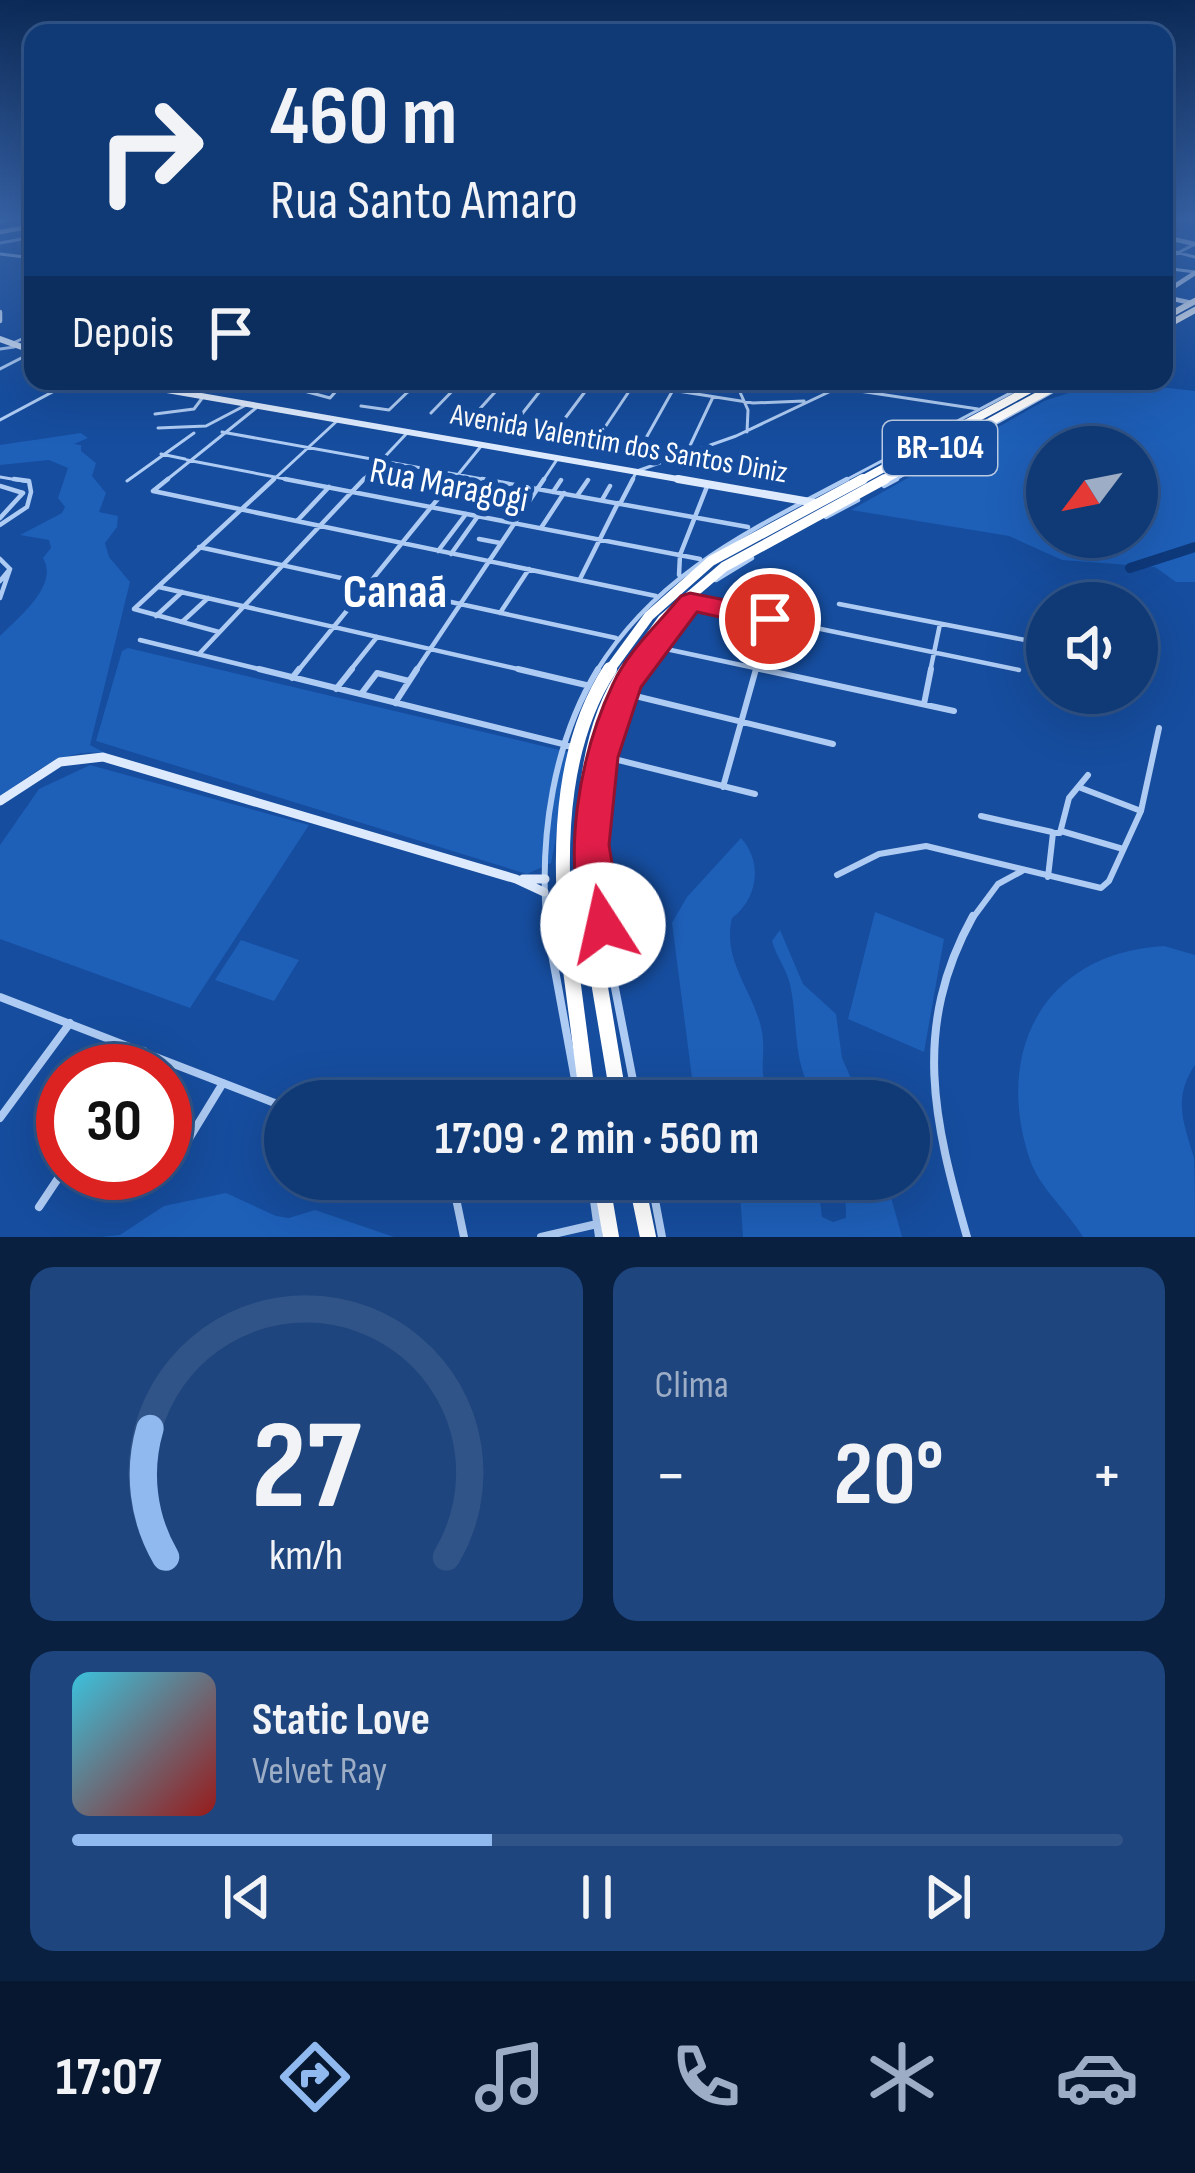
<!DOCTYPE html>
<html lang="pt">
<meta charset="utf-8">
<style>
body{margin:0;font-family:"Sofia Sans Condensed",sans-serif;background:#1e457e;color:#f1f3f6;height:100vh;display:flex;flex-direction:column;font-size:45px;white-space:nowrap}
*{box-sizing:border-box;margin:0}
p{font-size:39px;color:#9cadc5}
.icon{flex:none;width:66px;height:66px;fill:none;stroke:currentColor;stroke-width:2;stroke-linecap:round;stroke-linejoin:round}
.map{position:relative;height:1237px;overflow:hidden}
.drawer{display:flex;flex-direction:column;gap:30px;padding:30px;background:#092041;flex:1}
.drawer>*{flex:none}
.banner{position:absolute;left:24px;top:24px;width:1149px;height:366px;border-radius:24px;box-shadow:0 12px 48px #0002,0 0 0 3px #305488;background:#103a76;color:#f1f3f6;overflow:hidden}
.needle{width:78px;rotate:238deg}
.buttons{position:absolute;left:1026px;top:426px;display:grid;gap:24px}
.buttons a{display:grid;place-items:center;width:132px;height:132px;border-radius:50%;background:#103a76;box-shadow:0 12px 48px #0002,0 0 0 3px #305488;font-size:60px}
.speed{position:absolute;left:36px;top:1044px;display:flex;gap:24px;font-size:60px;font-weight:700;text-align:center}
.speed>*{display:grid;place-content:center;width:156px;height:156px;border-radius:50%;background:#103a76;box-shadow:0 12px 48px #0002,0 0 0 3px #305488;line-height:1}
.speed .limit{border:18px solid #d22;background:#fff;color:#111}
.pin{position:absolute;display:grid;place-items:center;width:102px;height:102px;color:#fff;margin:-51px;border:6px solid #fff;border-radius:50%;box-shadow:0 3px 12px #0007}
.me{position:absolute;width:132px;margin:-66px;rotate:350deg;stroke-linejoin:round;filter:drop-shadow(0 0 9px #0008)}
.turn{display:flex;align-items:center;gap:42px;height:252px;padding:0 48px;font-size:54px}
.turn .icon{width:156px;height:156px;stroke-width:2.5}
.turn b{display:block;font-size:84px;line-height:102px}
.then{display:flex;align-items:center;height:114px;padding:0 48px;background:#0003;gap:24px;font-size:45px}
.big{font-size:90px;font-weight:700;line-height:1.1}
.drawer .tile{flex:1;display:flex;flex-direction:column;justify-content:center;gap:18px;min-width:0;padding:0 42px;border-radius:24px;background:#1e457e}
.drawer .dial{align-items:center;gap:0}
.dial svg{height:312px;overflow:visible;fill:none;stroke:#305488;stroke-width:7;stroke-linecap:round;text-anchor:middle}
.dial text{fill:#f1f3f6;stroke:none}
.song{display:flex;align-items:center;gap:36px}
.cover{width:144px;height:144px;border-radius:18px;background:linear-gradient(135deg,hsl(190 70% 55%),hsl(0 70% 35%))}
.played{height:12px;border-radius:6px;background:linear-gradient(90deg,#90b9f0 40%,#305488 40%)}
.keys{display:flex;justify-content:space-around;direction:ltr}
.heat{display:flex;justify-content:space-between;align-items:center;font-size:66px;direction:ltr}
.drawer .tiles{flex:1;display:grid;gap:30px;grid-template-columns:1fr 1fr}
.tile:last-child{grid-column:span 2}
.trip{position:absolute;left:264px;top:1080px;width:666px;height:120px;border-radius:60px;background:#103a76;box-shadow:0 12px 48px #0002,0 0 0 3px #305488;font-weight:700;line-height:120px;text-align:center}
.menu{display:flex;height:192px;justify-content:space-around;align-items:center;background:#06172f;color:#9cadc5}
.menu .icon{width:84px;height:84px}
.menu .on{color:#90b9f0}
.menu b{font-size:54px;color:#f1f3f6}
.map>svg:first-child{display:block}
</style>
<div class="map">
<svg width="1195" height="1237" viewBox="0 0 1195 1237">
<rect width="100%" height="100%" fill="#164d9e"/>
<!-- green -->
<path fill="#1e5fb8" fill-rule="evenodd" d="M 1105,381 L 1195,391 L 1195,582 L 1176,582 L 1155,567 L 1062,560 L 1009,536 L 851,510 L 1044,401 ZM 1047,447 L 1137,447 L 1137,537 L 1047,537 Z
M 81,433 L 88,438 L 74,444 L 81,445 L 81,451 L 96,463 L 92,476 L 106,493 L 99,512 L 118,516 L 117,527 L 105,543 L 109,557 L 130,582 L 90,745 L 107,754 C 66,746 30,774 0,798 L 0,636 C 20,616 59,585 43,558 L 51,548 L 49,540 L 20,535 L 62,513 L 65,507 L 58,498 L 68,468 L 49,460 L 0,465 L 0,445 Z
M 128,648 L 572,753 L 551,863 L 527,874 L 96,741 L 122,651 Z
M 90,765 L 309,825 L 190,1008 L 0,939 L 0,845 L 39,789 Z
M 741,838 C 763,862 758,899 732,918 C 722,960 752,989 761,1027 C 768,1057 755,1070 772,1101 L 695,1101 L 672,923 L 687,897 Z
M 875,912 L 944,939 L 924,1052 L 848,1019 Z
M 780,930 L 803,984 L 836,1014 L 842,1058 L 861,1101 L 818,1101 C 791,1065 799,1026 790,984 C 786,968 776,956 772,941 Z
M 241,940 L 299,960 L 274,1001 L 215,980 Z
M 1164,946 L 1195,955 L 1195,1065 C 1172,1099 1184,1123 1194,1158 C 1195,1180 1195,1213 1195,1237 L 1083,1237 C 1068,1212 1039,1187 1030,1160 C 993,1051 1044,953 1164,946 Z
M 739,1179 L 817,1179 L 822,1217 L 833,1222 L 846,1218 L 845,1179 L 886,1179 L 902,1237 L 743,1237 Z
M 226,1193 L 276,1216 L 289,1218 L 315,1210 L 394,1237 L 101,1237 L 120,1235 L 164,1206 Z"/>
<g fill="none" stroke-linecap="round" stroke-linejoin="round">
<!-- river -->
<path stroke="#0e397b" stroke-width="10" d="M 1130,568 L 1195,547"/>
<!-- street-far3 -->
<path stroke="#aecbf3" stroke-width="3" d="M 0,222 L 6,220
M 0,243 L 33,237
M 1164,249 L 1195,257
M 0,254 L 33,258
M 1164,260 L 1195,244
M 1164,268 L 1195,272
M 13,343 L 33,334
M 0,349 L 14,347
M 0,369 L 33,352
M 615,381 L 753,403 L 804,401
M 735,381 L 748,410 L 747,432
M 282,385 L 330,398
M 372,385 L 408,392
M 829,386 L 833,387 L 834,390 L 825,388 Z
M 833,387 L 978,409
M 178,391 L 193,381
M 330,398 L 345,381
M 361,406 L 389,410 L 419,381
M 431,413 L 462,381
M 155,414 L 194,409 L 203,397
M 0,420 L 73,381
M 468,422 L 505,381
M 158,428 L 206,426 L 246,405
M 510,429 L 548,381
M 222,432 L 499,482
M 551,437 L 593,381
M 593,445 L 634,384
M 687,452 L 713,397
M 161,454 L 185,459
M 637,454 L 673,390
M 187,460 L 301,482
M 0,477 L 29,482
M 127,481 L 194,433
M 164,482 L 256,408
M 271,482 L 338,420
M 361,482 L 408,432
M 452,482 L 482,445
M 542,482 L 558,458
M 631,482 L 637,471 L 736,436 L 831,391
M 842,482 L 1033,381
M 891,482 L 1072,381"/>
<!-- street-far2 -->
<path stroke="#aecbf3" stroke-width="4.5" d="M 14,479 L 29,481 L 31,492
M 168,479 L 153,491 L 656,596
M 285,479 L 700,559
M 482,479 L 748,527
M 0,486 L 23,493
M 884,486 L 897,479
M 553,492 L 561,480
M 577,496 L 588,480
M 602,500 L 610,486
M 620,504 L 633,479
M 826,517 L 858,500
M 0,518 L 23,493
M 297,521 L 329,487
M 0,525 L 27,507 L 31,492
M 541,528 L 564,493
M 479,539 L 500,543
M 199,547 L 616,638
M 438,551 L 466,514
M 451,554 L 478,516
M 0,559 L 10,569 L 0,598
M 679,575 L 680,555 L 708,484
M 580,579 L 618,503
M 716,580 L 752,558
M 0,581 L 10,569
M 159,587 L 531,672
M 690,602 L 1019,670
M 839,604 L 1046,644
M 500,613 L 529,569
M 156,616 L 182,592
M 182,622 L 208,598
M 219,632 L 134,609 L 274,479
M 140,640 L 271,672
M 652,646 L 774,672
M 199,654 L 364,479
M 297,672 L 454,479
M 349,672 L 377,637
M 415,672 L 544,479
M 596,672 C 656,574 749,531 847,479
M 637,672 L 689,603
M 755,672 L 770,619
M 930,672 L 940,624"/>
<!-- street-far1 -->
<path stroke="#aecbf3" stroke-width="6" d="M 259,669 L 575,747
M 518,669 L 586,685
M 760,669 L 954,711
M 292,678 L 299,669
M 336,689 L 352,669
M 623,693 L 833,744
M 361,694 L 377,673 L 409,681
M 395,703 L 417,669
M 924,704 L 931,669
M 602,756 L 755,794
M 723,787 L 756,669
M 1081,788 L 1141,811
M 981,816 L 1052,832
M 1061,831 L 1123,849
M 837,875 L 879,854 L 926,846 L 1101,888 L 1109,881 L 1141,811 L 1159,728
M 1048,877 L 1053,833 L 1060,833 L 1069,798 L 1088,775
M 546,919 C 540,835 553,743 598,669
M 602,919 C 586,826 597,753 639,669
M 972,919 L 998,884 L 1022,871"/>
<!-- street -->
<path stroke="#aecbf3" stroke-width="8" d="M 545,916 L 579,1101
M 601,916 L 637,1101
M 0,997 L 285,1107
M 130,1071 L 144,1051
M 0,1118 L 70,1023
M 165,1178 L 223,1083
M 452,1179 L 464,1237
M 591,1179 L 599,1237
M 651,1179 L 662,1237
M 39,1207 L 63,1171
M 541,1237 L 597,1224
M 967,1237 C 934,1122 911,1028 973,916"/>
<!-- secondary-far3 -->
<path stroke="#ddeafd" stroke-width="4.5" d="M 1164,237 L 1195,244
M 1164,293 L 1195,273
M 1164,297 L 1192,303
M 0,312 L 0,321"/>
<!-- secondary-far2 -->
<path stroke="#ddeafd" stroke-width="6" d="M 0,339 L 33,351
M 115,381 L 695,482"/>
<!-- secondary-far1 -->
<path stroke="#ddeafd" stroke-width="8" d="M 678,479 L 816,503"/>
<!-- secondary -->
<path stroke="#ddeafd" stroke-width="9" d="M 0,801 L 60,762 L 103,757 L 516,879 L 544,892
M 523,879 L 545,879"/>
<!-- primary -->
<path stroke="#fafcff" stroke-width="4.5" d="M 0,232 L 33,226"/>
<!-- highway-far4 -->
<path stroke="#fff" stroke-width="6" d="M 1164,318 L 1195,301
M 1164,327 L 1195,310"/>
<!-- highway-far3 -->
<path stroke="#fff" stroke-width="8" d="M 858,482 L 1045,381
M 880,482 L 1065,381"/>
<!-- highway-far2 -->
<path stroke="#fff" stroke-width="10" d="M 608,672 L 649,616 L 711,561 L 863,479
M 625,672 L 663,619 L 724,567 L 885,479"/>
<!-- highway-far1 -->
<path stroke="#fff" stroke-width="14" d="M 565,919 C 559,836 563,741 610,669
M 588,919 C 580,840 579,737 627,669"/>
<!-- highway -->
<path stroke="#fff" stroke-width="16" d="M 564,916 L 588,1101
M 588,916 L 619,1101
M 601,1179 L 611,1237
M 636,1179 L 648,1237"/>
</g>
<!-- sky -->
<linearGradient id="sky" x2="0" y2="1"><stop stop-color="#0c2a57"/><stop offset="0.56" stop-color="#3662a6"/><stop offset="1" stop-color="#3662a6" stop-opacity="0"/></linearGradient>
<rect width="1195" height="393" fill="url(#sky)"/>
<!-- route -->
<path fill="#e11d48" stroke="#92132f" stroke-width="3" d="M 690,593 L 770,609 L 783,619 L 770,628 L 697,612 L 641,687 L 618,757 L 609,845 L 622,925 L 617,937 L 603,943 L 590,937 C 558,865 580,753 613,684 C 627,652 659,623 681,596 Z"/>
<g text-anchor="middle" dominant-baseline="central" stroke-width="12" stroke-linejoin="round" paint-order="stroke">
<!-- far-street labels -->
<g font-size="30" fill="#fff" stroke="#164d9e">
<text transform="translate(619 444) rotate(10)">Avenida Valentim dos Santos Diniz</text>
</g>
<!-- shield labels -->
<rect fill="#164d9e" stroke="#b9cae2" stroke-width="3" x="883" y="421" width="114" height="54" rx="9"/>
<g font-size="33" font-weight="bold" fill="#fff">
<text x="940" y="448">BR-104</text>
</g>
<!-- street labels -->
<g font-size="36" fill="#fff" stroke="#164d9e">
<text transform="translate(449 486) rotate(11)">Rua Maragogi</text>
</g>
<!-- district labels -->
<g font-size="48" font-weight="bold" fill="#fff" stroke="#164d9e">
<text x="395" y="592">Canaã</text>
</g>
</g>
</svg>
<div class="buttons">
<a><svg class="needle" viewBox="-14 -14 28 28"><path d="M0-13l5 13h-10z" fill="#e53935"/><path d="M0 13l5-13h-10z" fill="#9cadc5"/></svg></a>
<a><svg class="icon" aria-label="sound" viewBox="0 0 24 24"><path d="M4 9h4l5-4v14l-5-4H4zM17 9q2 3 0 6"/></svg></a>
</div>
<div class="speed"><div class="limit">30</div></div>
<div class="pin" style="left:770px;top:619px;background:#d93025"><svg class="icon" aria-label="arrive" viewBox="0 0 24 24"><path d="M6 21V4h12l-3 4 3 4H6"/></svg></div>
<svg class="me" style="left:603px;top:925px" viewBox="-20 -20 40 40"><circle r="19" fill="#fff"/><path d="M0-13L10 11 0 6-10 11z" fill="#e11d48"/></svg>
<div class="trip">17:09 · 2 min · 560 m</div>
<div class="banner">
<div class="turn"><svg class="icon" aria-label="right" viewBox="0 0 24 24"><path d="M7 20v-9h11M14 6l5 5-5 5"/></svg><div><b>460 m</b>Rua Santo Amaro</div></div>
<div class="then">Depois<svg class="icon" aria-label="arrive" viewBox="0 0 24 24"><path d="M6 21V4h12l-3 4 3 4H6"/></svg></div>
</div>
</div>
<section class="drawer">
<div class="tiles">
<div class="tile dial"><svg viewBox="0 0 100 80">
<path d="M14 69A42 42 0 1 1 86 69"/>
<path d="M14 69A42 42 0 0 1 10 36" stroke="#90b9f0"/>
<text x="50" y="56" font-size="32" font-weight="700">27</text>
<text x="50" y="72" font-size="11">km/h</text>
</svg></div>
<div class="tile"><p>Clima</p>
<div class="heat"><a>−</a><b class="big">20°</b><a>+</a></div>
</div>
<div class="tile">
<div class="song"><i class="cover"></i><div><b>Static Love</b><p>Velvet Ray</p></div></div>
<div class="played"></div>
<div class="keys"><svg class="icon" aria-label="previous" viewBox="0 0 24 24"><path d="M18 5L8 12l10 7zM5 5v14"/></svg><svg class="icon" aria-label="pause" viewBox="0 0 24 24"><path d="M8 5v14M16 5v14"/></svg><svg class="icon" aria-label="next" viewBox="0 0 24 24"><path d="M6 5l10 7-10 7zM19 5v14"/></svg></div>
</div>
</div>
</section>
<nav class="menu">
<b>17:07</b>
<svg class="icon on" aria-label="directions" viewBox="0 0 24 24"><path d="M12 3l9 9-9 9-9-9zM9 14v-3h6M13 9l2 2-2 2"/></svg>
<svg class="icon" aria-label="music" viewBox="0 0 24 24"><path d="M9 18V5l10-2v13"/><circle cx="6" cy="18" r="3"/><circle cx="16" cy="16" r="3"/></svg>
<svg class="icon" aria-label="phone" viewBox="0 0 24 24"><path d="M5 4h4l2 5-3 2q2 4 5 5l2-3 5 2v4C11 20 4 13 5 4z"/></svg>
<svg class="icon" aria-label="climate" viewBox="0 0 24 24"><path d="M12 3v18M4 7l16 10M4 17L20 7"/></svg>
<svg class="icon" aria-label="car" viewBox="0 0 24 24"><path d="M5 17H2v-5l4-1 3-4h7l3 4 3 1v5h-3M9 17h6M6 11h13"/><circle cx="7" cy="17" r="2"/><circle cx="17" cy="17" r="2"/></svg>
</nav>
